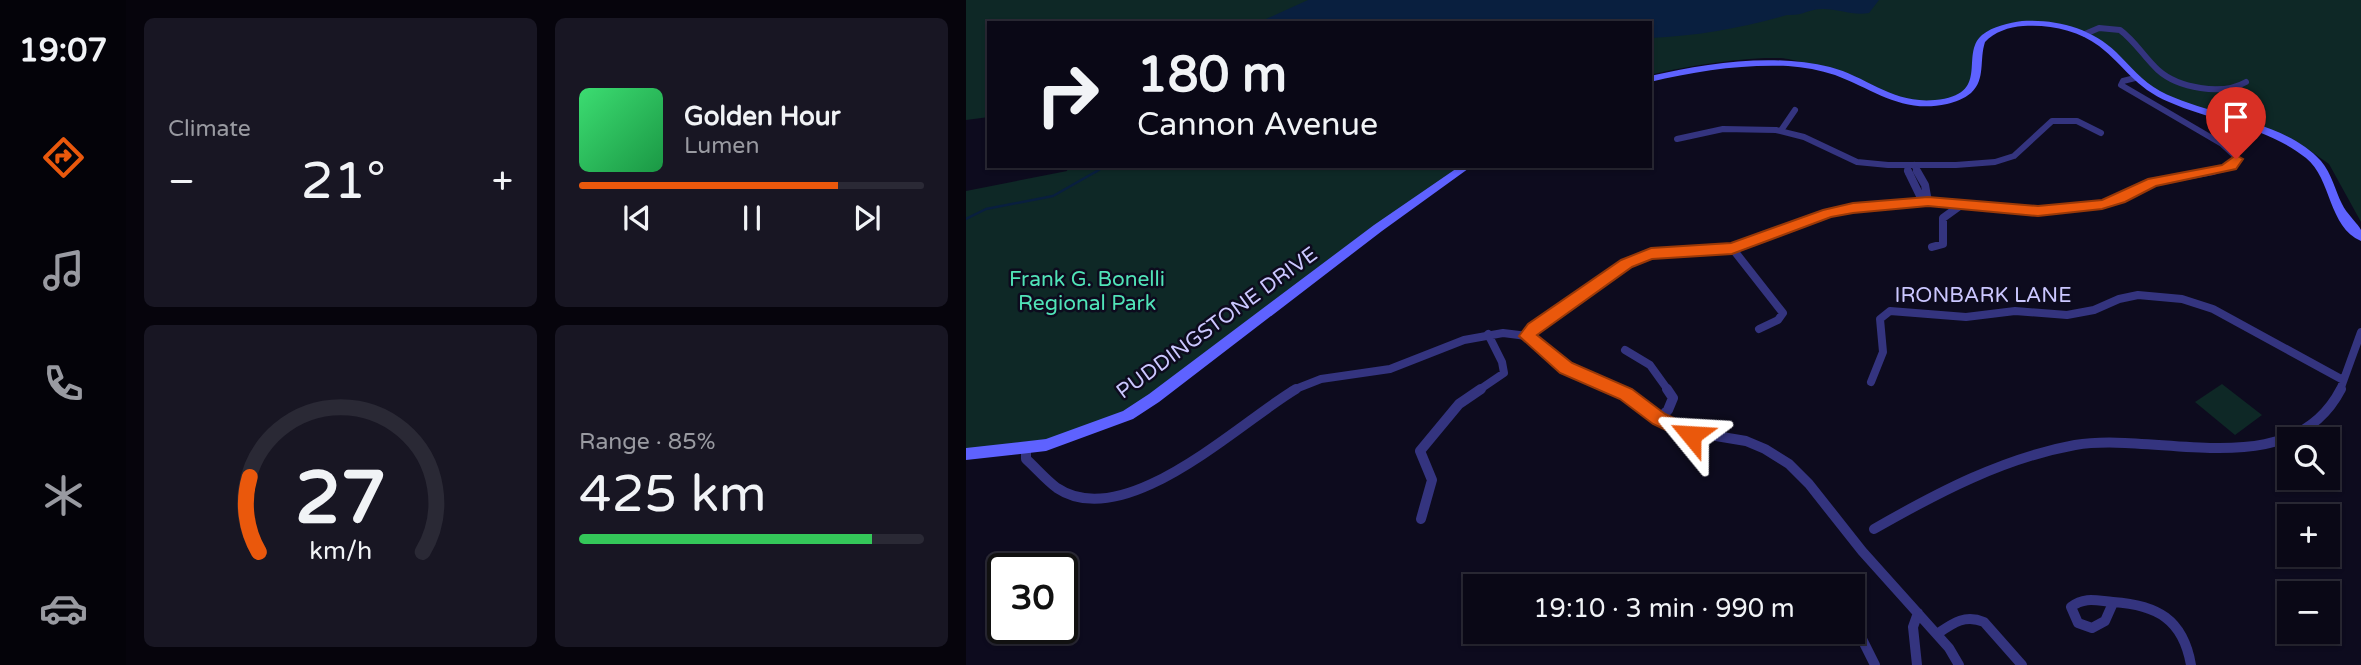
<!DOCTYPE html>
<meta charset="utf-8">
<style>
body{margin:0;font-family:"Varela Round",sans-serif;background:#181623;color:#f1f3f6;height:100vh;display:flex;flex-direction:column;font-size:26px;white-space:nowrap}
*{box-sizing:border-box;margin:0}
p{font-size:23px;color:#999aa1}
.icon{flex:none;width:38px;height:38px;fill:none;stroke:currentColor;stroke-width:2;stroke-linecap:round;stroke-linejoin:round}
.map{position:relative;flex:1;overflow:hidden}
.panel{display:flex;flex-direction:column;gap:18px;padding:18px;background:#06040c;width:840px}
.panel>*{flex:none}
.guide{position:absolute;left:21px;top:21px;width:665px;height:147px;border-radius:0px;box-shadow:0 2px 5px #0004,0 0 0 2px #2a2935;background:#0a0816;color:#f1f3f6;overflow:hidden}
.tools{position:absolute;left:1311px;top:427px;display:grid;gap:14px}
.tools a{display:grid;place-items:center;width:63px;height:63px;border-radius:0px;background:#0a0816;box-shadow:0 2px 5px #0004,0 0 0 2px #2a2935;font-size:35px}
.speed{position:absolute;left:21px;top:553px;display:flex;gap:14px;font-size:35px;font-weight:700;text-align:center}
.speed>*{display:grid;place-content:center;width:91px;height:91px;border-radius:50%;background:#0a0816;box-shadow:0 2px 5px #0004,0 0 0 2px #2a2935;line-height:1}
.speed .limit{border:4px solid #111;border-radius:10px;background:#fff;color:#111}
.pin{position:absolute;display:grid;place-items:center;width:60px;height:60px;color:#fff;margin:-72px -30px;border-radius:50% 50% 50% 0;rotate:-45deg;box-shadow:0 0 7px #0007}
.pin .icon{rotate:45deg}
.me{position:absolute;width:77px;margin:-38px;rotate:297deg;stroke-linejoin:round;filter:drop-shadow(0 0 5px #0008)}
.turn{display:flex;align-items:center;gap:24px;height:147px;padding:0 35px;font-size:32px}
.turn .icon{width:91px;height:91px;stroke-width:2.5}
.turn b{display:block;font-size:49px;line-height:60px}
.big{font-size:52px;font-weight:600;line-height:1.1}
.panel .tile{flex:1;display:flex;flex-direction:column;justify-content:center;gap:10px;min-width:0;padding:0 24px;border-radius:10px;background:#181623}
.panel .dial{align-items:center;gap:0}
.dial svg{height:182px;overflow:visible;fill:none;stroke:#2a2935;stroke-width:7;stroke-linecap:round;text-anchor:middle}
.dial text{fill:#f1f3f6;stroke:none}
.song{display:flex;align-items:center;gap:21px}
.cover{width:84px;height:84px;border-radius:10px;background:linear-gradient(135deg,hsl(140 70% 55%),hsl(140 70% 35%))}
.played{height:7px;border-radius:4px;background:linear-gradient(90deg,#ea580c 75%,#2a2935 75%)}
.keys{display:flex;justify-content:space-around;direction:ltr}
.heat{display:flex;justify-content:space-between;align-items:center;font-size:38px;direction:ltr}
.charge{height:10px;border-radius:5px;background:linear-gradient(90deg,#34c759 85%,#2a2935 0)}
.panel .tiles{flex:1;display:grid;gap:18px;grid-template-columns:repeat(2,1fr)}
.trip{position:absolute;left:497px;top:574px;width:402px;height:70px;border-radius:0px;background:#0a0816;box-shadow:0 2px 5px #0004,0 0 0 2px #2a2935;font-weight:600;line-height:70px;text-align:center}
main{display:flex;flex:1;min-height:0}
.menu{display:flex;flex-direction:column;width:126px;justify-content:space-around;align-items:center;background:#040309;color:#999aa1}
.menu .icon{width:49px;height:49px}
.menu .current{color:#ea580c}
.menu b{font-size:32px;color:#f1f3f6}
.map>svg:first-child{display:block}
</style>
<main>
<nav class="menu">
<b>19:07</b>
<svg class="icon current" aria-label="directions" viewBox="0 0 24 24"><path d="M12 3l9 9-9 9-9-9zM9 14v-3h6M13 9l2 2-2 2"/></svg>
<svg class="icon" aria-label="music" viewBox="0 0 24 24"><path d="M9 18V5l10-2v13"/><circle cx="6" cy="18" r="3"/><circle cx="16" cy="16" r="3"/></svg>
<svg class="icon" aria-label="phone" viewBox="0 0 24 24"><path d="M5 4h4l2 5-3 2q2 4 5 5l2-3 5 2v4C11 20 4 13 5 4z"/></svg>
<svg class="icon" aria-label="climate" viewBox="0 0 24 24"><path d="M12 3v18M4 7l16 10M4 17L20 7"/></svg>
<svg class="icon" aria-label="car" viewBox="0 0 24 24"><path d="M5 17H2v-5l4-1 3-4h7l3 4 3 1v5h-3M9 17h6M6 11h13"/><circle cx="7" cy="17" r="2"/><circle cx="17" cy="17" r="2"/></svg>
</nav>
<section class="panel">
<div class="tiles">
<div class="tile"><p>Climate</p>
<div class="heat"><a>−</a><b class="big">21°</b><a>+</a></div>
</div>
<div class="tile">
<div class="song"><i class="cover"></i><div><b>Golden Hour</b><p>Lumen</p></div></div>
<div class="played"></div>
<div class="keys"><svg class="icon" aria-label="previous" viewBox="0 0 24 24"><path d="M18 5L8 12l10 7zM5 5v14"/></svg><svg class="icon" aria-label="pause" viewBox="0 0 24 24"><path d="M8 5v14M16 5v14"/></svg><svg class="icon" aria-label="next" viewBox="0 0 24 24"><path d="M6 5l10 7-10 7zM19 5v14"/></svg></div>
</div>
<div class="tile dial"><svg viewBox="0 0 100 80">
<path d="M14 69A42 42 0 1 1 86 69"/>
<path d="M14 69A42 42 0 0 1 10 36" stroke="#ea580c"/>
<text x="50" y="56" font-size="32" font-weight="700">27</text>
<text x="50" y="72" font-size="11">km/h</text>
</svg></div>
<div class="tile"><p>Range · 85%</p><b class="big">425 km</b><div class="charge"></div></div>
</div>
</section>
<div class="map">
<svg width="1395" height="665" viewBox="0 0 1395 665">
<rect width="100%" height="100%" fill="#0d0b1e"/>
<!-- green -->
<path fill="#0e2826" d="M 0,0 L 1395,0 L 1395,222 L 1363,164 L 1343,150 L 1190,93 L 1141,46 L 1098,26 L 1051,24 L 1020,37 L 1007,84 C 999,89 989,99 980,101 C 920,112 879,70 822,59 C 794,54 713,67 684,75 L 684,23 L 23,23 L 23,117 L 0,120 Z
M 102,166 L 495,166 L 186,395 L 155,414 L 83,439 L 0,449 L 0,191 L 101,171 Z
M 1256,384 L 1296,415 L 1269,435 L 1229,402 Z"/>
<!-- water -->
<path fill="#091f3f" d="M 342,0 L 913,0 L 903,13 C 887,16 873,9 857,9 C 841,9 838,16 821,15 C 776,28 731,36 684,38 L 684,23 L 291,23 Z"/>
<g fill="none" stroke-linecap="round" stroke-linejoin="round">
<!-- stream-far1 -->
<path stroke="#091f3f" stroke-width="2" d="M 128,173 L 140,166"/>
<!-- stream -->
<path stroke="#091f3f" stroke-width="2.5" d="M 0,219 L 20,209 L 87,196 L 131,171"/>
<!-- street-far2 -->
<path stroke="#34347f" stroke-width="6" d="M 1119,34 L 1133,28 L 1154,30 C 1169,41 1178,57 1192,70 C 1212,88 1256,96 1280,82
M 1169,78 L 1157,81 L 1155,85 L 1256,144 L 1268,155 L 1270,163 L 1258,169 L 1237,173
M 816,129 L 829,110
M 711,139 L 757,129 L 810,130 L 838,137 L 891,162 L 922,165 L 990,165 L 1029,162 L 1048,156 L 1086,121 L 1111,121 L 1135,133
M 941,165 L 942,173
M 948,165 L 952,173"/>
<!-- street-far1 -->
<path stroke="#34347f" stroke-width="8" d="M 942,171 L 957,202
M 951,171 L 959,185 L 962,202
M 966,247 L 977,244 L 977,218 L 995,205
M 766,248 L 817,313 L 812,320 L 793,329
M 561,336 L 568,328 L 660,263 L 685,253 L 766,248 L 862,213 L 887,208 L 962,202 L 1072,211 L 1136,204 L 1154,199 L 1187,182 L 1247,171
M 659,350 L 684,365 L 702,390
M 905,382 L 917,352 L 914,319 L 924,311 L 1000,317 L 1049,311 L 1101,315 L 1128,310 L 1153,299 L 1172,295 L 1216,299 L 1247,309 L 1377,380
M 327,390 L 355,379 L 424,369 L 498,340 L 537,333 L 561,336 L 607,372 L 652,390
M 513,390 L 538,373 L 536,362 L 522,334
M 1374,390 L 1395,332"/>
<!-- street -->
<path stroke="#34347f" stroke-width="10" d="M 648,389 L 714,430 L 780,441 L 799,449 L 823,464 L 843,484 L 896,551 L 983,648 L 993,665
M 693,419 L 702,410 L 707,398 L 701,389
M 60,449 L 60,459 C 70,468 80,480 91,488 C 159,534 274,422 330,389
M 455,519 L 466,480 L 454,451 L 493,404 L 515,389
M 908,529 C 971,493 1037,458 1109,445 C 1192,431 1325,486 1375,389
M 1147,603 L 1139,621 L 1126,628 L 1112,623 L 1105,607 C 1119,596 1132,601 1147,602 C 1191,605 1217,619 1225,665
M 893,633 L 909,665
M 971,634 C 987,623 999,614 1018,622 L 1056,665
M 951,665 L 947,627 L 952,613"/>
<!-- secondary -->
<path fill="#5e62ff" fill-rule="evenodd" d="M 1056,21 C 1090,19 1125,28 1150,52 C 1164,66 1176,81 1194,91 C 1241,116 1319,120 1355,161 C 1366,174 1369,190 1376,204 C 1380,213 1393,225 1395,230 C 1395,234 1395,237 1395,241 C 1362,227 1366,179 1340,158 C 1300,126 1248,122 1203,102 C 1168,87 1160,67 1133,46 C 1112,30 1083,24 1057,26 C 1043,27 1028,32 1019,42 C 1013,60 1020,79 1005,93 C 998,99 989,102 981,104 C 936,114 909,90 869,75 C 854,70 838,67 822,66 C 776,64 729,71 684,82 L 684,76 C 741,63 806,53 864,67 C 902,77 926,104 969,100 C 1026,95 993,55 1016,35 C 1027,26 1043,23 1056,21 Z
M 494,166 L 506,166 L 416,231 L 193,402 L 167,419 L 80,451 L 0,460 L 0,448 L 80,439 L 157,411 L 183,394 L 408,225 Z"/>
</g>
<!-- route -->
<path fill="#ea580c" stroke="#983908" stroke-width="2" d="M 1270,155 L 1277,159 L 1270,169 L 1190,186 L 1159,202 L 1136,209 L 1072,216 L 962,206 L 887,213 L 865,217 L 766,254 L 686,259 L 666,267 L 571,335 L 606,363 L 666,389 L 699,414 L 731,429 L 733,435 L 731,440 L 725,442 L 687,424 L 654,399 L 594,373 L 553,336 L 562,324 L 655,260 L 685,248 L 765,243 L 857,210 L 887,203 L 962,197 L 1072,206 L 1136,200 L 1182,179 L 1256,165 Z"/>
<g text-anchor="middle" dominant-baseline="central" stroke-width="5" stroke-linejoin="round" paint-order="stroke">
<!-- park labels -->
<g font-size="21" fill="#50e3b7" stroke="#0d0b1e">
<text x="121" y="279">Frank G. Bonelli<tspan x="121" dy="24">Regional Park</tspan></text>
</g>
<!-- street labels -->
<g font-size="21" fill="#cbc7ff" stroke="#0d0b1e">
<text x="1017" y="295">IRONBARK LANE</text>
<text transform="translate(251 323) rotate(-36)">PUDDINGSTONE DRIVE</text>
</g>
</g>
</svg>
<div class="tools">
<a><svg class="icon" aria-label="search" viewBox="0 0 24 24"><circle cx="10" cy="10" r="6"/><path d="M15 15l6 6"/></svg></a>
<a>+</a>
<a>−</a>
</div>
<div class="speed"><div class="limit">30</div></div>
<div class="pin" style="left:1270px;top:159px;background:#d93025"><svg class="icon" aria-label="arrive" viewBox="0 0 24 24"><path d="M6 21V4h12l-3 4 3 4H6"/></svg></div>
<svg class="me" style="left:725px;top:435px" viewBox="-20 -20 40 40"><path d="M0-17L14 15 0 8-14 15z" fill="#ea580c" stroke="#fff" stroke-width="4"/></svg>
<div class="trip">19:10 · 3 min · 990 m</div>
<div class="guide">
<div class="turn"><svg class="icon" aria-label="right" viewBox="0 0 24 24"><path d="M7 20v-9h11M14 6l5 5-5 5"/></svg><div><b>180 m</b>Cannon Avenue</div></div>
</div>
</div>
</main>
